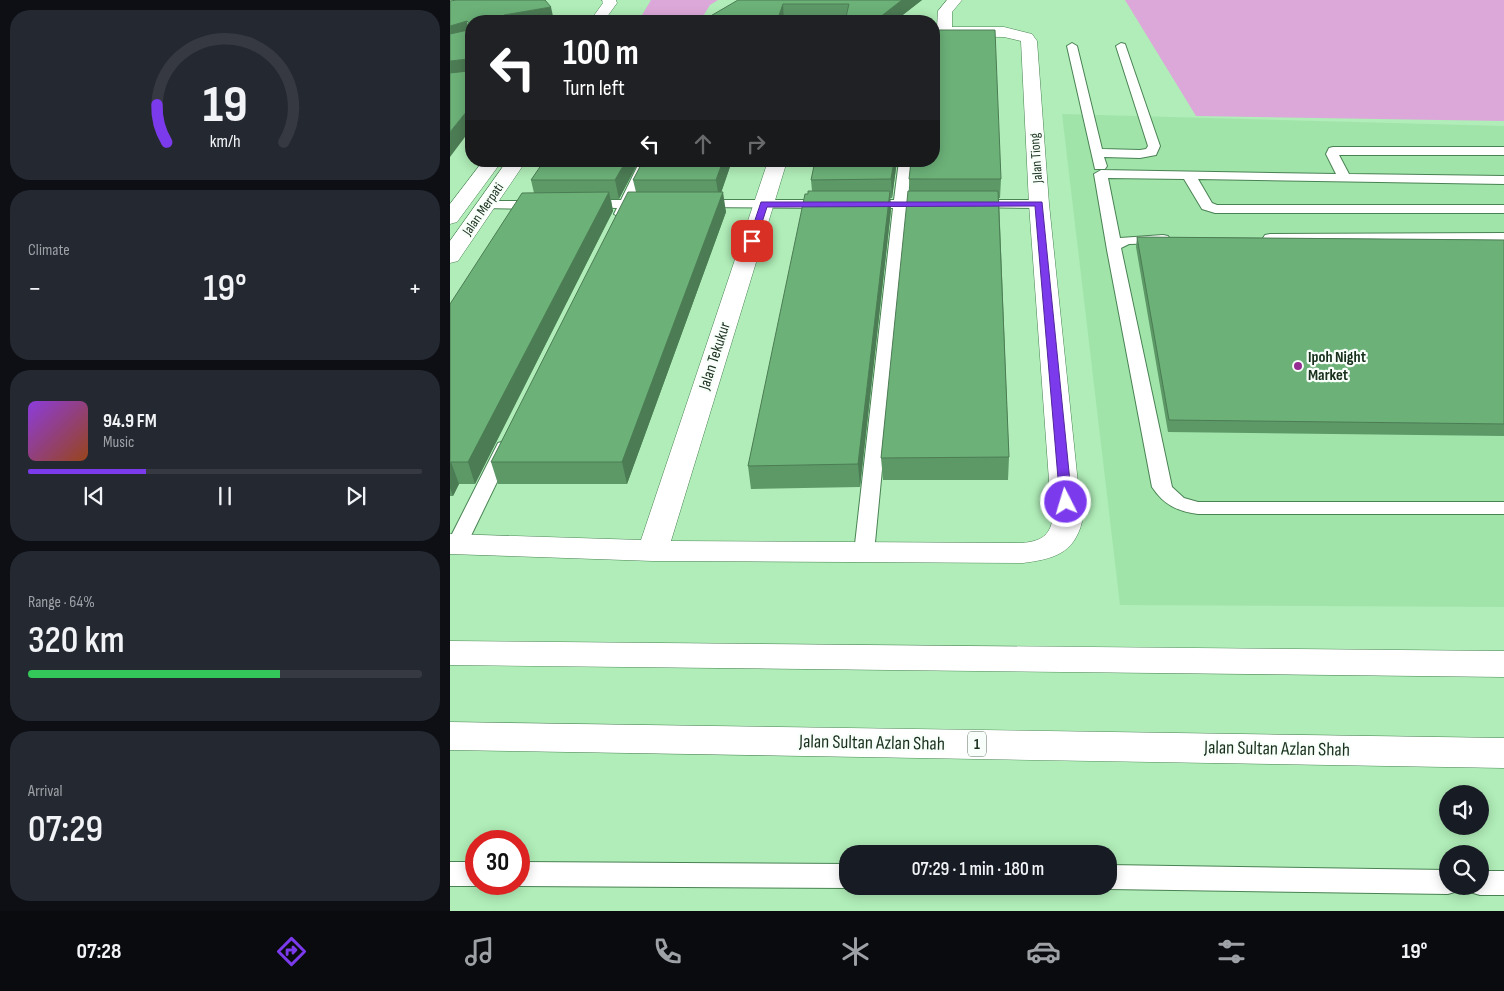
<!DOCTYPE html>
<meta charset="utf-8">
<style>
body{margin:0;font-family:"Sofia Sans Condensed",sans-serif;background:#242831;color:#f1f3f6;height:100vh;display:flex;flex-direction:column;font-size:19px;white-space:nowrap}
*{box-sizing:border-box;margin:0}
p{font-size:16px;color:#9ea1a6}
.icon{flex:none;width:28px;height:28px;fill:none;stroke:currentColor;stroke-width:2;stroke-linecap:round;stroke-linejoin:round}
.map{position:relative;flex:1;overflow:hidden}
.panel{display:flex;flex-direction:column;gap:10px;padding:10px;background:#0d0f14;width:450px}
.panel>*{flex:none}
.hud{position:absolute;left:15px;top:15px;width:475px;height:152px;border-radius:20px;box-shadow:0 2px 12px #0003;background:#202124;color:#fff;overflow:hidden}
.controls{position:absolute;left:989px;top:785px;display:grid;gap:10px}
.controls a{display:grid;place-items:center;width:50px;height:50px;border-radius:50%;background:#171b24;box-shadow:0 2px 12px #0003;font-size:25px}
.speed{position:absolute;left:15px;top:830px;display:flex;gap:10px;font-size:25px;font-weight:700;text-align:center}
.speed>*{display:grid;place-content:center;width:65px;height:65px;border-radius:50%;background:#171b24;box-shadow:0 2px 12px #0003;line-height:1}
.speed .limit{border:8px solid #d22;background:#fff;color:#111}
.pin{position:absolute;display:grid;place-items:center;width:42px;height:42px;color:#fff;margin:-21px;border-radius:10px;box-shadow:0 2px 8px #0006}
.me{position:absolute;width:55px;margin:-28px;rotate:355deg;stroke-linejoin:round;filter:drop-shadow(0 0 4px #0008)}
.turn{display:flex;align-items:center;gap:18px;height:105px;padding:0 15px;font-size:22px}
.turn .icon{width:65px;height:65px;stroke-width:2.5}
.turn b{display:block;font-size:35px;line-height:42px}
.lanes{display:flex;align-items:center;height:48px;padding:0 15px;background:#0003;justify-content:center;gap:25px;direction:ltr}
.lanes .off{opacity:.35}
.big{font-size:38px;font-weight:600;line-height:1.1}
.panel .tile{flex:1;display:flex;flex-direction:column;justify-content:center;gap:8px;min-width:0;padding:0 18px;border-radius:20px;background:#242831}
.panel .dial{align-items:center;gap:0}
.dial svg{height:130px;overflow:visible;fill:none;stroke:#363941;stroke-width:7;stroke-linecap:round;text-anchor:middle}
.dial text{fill:#f1f3f6;stroke:none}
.song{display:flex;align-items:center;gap:15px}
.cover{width:60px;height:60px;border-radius:8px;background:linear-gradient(135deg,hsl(270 70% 55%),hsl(20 70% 35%))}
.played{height:5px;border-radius:2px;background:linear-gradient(90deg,#7c3aed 30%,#363941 30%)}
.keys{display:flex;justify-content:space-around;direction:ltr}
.heat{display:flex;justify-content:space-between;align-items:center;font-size:28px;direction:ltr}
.charge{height:8px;border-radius:4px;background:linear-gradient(90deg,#34c759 64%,#363941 0)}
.trip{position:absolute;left:389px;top:845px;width:278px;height:50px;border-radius:20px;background:#171b24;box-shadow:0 2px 12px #0003;font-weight:600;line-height:50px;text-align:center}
.menu{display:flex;height:80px;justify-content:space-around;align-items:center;background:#090b0e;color:#9ea1a6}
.menu .icon{width:35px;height:35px}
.menu .current{color:#7c3aed}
.menu b{font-size:22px;color:#f1f3f6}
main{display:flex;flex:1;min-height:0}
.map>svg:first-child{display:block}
</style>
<main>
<section class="panel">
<div class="tile dial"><svg viewBox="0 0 100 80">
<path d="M14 69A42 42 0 1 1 86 69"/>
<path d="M14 69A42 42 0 0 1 8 46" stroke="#7c3aed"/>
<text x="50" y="56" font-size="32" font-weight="700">19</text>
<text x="50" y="72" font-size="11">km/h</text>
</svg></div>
<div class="tile"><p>Climate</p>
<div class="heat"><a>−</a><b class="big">19°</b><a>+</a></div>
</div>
<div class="tile">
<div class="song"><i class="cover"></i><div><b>94.9 FM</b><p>Music</p></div></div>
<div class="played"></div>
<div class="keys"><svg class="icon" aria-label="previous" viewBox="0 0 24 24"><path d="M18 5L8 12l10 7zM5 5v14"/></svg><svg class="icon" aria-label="pause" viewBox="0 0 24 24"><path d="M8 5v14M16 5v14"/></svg><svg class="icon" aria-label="next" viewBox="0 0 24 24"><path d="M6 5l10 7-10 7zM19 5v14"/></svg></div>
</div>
<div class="tile"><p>Range · 64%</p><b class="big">320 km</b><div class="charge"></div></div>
<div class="tile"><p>Arrival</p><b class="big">07:29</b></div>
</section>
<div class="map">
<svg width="1054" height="911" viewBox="0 0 1054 911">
<rect width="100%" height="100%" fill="#b0edb8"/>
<!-- built -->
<path fill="#a0e4aa" d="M 612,114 L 1054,126 L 1054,607 L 670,605 Z"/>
<!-- green -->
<path fill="#dca8d9" d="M 201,0 L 268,0 L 260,5 L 250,21 L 193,21 L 189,20 Z
M 675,0 L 1054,0 L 1054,121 L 746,116 Z"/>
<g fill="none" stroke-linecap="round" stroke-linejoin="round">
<defs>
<path id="service" d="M 622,43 L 627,46 L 652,149 L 690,150 L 696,149 L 698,146 L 666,46 L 671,43 L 675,44 L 710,146 L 706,155 L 690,158 L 654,157 L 657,166 L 655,169 L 645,169 L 617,46 Z
M 883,147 L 1054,147 L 1054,155 L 889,155 L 899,174 L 1054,176 L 1054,184 L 748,179 L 762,203 L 767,205 L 1054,205 L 1054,213 L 765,213 L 752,209 L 734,179 L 658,178 L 670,238 L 713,235 L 718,236 L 720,239 L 718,242 L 713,243 L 679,244 L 671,248 L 722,487 L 734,498 L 748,502 L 1054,502 L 1054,514 L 748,514 C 727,511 714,505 702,487 L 657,250 L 644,174 L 651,170 L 886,174 L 876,154 L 879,148 Z
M 190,161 L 203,161 L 185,200 L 201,201 L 203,204 L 201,207 L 181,208 L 176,217 L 171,218 L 164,214 L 167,208 L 131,207 L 129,204 L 131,201 L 136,200 L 171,200 Z
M 449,161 L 461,161 L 458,200 L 481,200 L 488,204 L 481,208 L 457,208 L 424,553 L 421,558 L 414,560 L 407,558 L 404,553 L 443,208 L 416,208 L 409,204 L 416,200 L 444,200 Z
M 251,200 L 378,200 L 385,204 L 378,208 L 246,207 L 244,204 L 246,201 Z
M 523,200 L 589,200 L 596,204 L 589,208 L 518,207 L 516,204 Z
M 36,201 L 88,201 L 95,205 L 88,209 L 31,208 L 29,205 Z
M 1054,233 L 1054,241 L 820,242 L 815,241 L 813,238 L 815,235 L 820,234 Z
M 55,441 L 62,443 L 64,447 L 17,544 L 14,549 L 7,551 L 0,549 L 0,538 L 46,447 L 48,443 Z
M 0,862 L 26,862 L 26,884 L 32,884 L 26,886 L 0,886 Z
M 69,862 L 398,864 L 398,886 L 403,886 L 398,888 L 69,886 L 63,884 L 69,884 Z
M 658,865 L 998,870 L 998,886 L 1010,886 L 1008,891 L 998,894 L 658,889 L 650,886 L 658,886 Z
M 1030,871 L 1054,871 L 1054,895 L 1030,895 L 1020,892 L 1018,886 L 1030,886 Z"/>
<path id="minor" d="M 497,0 L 512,0 L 502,12 L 502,27 L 554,27 L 582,34 L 587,41 L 599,204 L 632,522 C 624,554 603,559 573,563 L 203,561 L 0,554 L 0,534 L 191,540 L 318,161 L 337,161 L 221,541 L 573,543 C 588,541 598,538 602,522 L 579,204 L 571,41 L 554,37 L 484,36 L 484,28 L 487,27 L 488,11 Z"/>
<path id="secondary" d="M 152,0 L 166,0 L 167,3 L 154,21 L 140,21 L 153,3 Z
M 33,161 L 52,161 L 7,222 L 0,224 L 0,204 Z
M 57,161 L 76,161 L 8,261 L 0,263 L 0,241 Z"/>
<path id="primary" d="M 0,641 L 1054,651 L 1054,677 L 0,665 Z
M 0,722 L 1054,738 L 1054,768 L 0,750 Z"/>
</defs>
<!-- service casing -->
<use href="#service" stroke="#498253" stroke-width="2"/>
<!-- minor casing -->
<use href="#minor" stroke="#498253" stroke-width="1"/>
<!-- secondary casing -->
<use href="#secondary" stroke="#498253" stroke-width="1"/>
<!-- primary casing -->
<use href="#primary" stroke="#498253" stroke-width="1"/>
<!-- service -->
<use href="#service" fill="#fff" fill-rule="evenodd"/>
<!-- minor -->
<use href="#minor" fill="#fff" fill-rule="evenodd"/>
<!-- secondary -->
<use href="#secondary" fill="#fff" fill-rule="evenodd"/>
<!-- primary -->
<use href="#primary" fill="#fff" fill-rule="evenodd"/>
</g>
<!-- wall -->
<path fill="#5d9867" d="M 288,0 L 472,0 L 445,21 L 395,21 L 396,20 L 335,20 Z
M 189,161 L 169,199 L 161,199 L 163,211 L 25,484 L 9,484 L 3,496 L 0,496 L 0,304 L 84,193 L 81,180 Z
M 193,161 L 282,161 L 271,192 L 276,212 L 177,484 L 48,484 L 41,462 L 186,192 L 183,180 Z
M 447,161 L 442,198 L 440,198 L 441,210 L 410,487 L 301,489 L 298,466 L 358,194 L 362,191 L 361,180 Z
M 459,179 L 551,179 L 550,198 L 549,198 L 559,457 L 558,480 L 433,480 L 431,458 L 460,191 Z
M 687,237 L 1054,240 L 1054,436 L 718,432 L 686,247 Z"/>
<!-- shaded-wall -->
<path fill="#4c7c54" d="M 452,0 L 472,0 L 445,21 L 425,21 Z
M 333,4 L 334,21 L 327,21 Z
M 101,7 L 104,21 L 55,21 L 54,15 Z
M 17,21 L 21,37 L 0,43 L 0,26 Z
M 18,59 L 21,72 L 0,78 L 0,61 Z
M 21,106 L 21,129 L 0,157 L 0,132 Z
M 176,161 L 189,161 L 169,199 L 165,180 Z
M 273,161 L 282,161 L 269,199 L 266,180 Z
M 444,161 L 447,161 L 442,198 L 441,179 Z
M 440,191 L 441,210 L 410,487 L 408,464 Z
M 159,192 L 163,211 L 25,484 L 18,462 Z
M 273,192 L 276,212 L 177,484 L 172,462 Z
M 1,462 L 9,484 L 3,496 L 0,488 L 0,464 Z"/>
<!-- building -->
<path fill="#6cb178" stroke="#4c7c54" d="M 7,0 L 95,0 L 101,7 L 54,15 L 58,21 L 21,21 L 21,106 L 0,132 L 0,73 L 18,71 L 18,59 L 0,61 L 0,34 L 18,30 L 19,23 L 17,21 L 0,26 L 0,1 Z
M 288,0 L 452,0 L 425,21 L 395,21 L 399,4 L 333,4 L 327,21 L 252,21 Z
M 484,30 L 545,30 L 551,179 L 459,179 L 461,161 L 484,161 Z
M 94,161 L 176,161 L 165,180 L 81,180 Z
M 193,161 L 273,161 L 266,180 L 183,180 Z
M 365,161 L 444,161 L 441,179 L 361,180 Z
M 358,191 L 440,191 L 408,464 L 298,466 L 355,194 L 358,194 Z
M 458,191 L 548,191 L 559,457 L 431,458 Z
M 159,192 L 18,462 L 1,462 L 0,464 L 0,304 L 72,193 Z
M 178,192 L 273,192 L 172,462 L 41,462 Z
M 687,237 L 1054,240 L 1054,424 L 719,420 Z"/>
<!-- route -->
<path fill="#7c3aed" stroke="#51269a" d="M 311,202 L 592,202 L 622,502 L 620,505 L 611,505 L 610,502 L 585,206 L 317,207 L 306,241 L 299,243 L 298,241 Z"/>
<!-- markers -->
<circle fill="#932d92" stroke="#f8fef9" stroke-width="2" cx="848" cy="366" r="5"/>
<g text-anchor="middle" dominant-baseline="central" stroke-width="4.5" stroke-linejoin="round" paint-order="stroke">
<!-- far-street labels -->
<g font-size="14" fill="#18301c" stroke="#f8fef9">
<text transform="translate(586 158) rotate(-94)">Jalan Tiong</text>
<text transform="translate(33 209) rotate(-55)">Jalan Merpati</text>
</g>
<!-- shield labels -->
<rect fill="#f8fef9" stroke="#5b6e5e" stroke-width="1" x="518" y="731.5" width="18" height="25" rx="4"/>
<g font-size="15" font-weight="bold" fill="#18301c">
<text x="527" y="744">1</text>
</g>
<!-- street labels -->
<g font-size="16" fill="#18301c" stroke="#f8fef9">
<text transform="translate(265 356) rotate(-72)">Jalan Tekukur</text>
</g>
<!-- poi labels -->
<g font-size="16" font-weight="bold" fill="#18301c" stroke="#f8fef9" text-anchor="start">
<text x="858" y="357">Ipoh Night<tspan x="858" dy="18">Market</tspan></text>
</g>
<!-- near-street labels -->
<g font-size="19" fill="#18301c" stroke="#f8fef9">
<text transform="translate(422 743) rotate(1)">Jalan Sultan Azlan Shah</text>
<text transform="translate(827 749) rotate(1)">Jalan Sultan Azlan Shah</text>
</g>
</g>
</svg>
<div class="controls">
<a><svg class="icon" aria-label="sound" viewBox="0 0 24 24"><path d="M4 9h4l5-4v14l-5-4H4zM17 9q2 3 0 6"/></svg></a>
<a><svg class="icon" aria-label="search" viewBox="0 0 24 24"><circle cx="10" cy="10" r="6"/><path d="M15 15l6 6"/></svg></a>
</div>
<div class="speed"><div class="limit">30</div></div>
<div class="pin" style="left:302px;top:241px;background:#d93025"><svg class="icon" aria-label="arrive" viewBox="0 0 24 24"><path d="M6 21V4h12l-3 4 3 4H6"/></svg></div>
<svg class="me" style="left:616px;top:502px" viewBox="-20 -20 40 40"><circle r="17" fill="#7c3aed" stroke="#fff" stroke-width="3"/><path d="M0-11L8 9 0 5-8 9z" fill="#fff"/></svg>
<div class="trip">07:29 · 1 min · 180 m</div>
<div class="hud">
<div class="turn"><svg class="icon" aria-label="left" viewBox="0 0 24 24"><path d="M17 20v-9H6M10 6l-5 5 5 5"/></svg><div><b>100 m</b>Turn left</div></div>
<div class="lanes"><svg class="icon" aria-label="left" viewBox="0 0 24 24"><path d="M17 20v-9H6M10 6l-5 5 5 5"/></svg><svg class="icon off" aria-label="ahead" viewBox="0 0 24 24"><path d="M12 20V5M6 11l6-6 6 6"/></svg><svg class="icon off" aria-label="right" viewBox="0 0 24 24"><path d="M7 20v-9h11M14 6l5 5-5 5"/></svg></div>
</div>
</div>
</main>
<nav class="menu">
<b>07:28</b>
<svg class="icon current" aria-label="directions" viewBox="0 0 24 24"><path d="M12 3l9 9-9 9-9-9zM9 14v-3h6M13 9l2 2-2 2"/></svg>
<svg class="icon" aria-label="music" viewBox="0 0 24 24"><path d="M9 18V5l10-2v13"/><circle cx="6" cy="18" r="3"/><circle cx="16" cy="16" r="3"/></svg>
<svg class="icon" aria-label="phone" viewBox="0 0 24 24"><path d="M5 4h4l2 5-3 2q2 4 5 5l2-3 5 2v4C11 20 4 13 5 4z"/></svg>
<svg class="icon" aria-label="climate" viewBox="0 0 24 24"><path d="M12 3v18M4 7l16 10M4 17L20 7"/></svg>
<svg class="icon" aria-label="car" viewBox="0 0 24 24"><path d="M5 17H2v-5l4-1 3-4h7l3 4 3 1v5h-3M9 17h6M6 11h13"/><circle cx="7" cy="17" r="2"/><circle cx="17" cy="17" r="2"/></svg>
<svg class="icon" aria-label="filters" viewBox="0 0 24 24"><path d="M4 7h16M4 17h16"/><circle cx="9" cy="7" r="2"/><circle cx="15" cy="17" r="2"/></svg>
<b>19°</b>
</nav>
